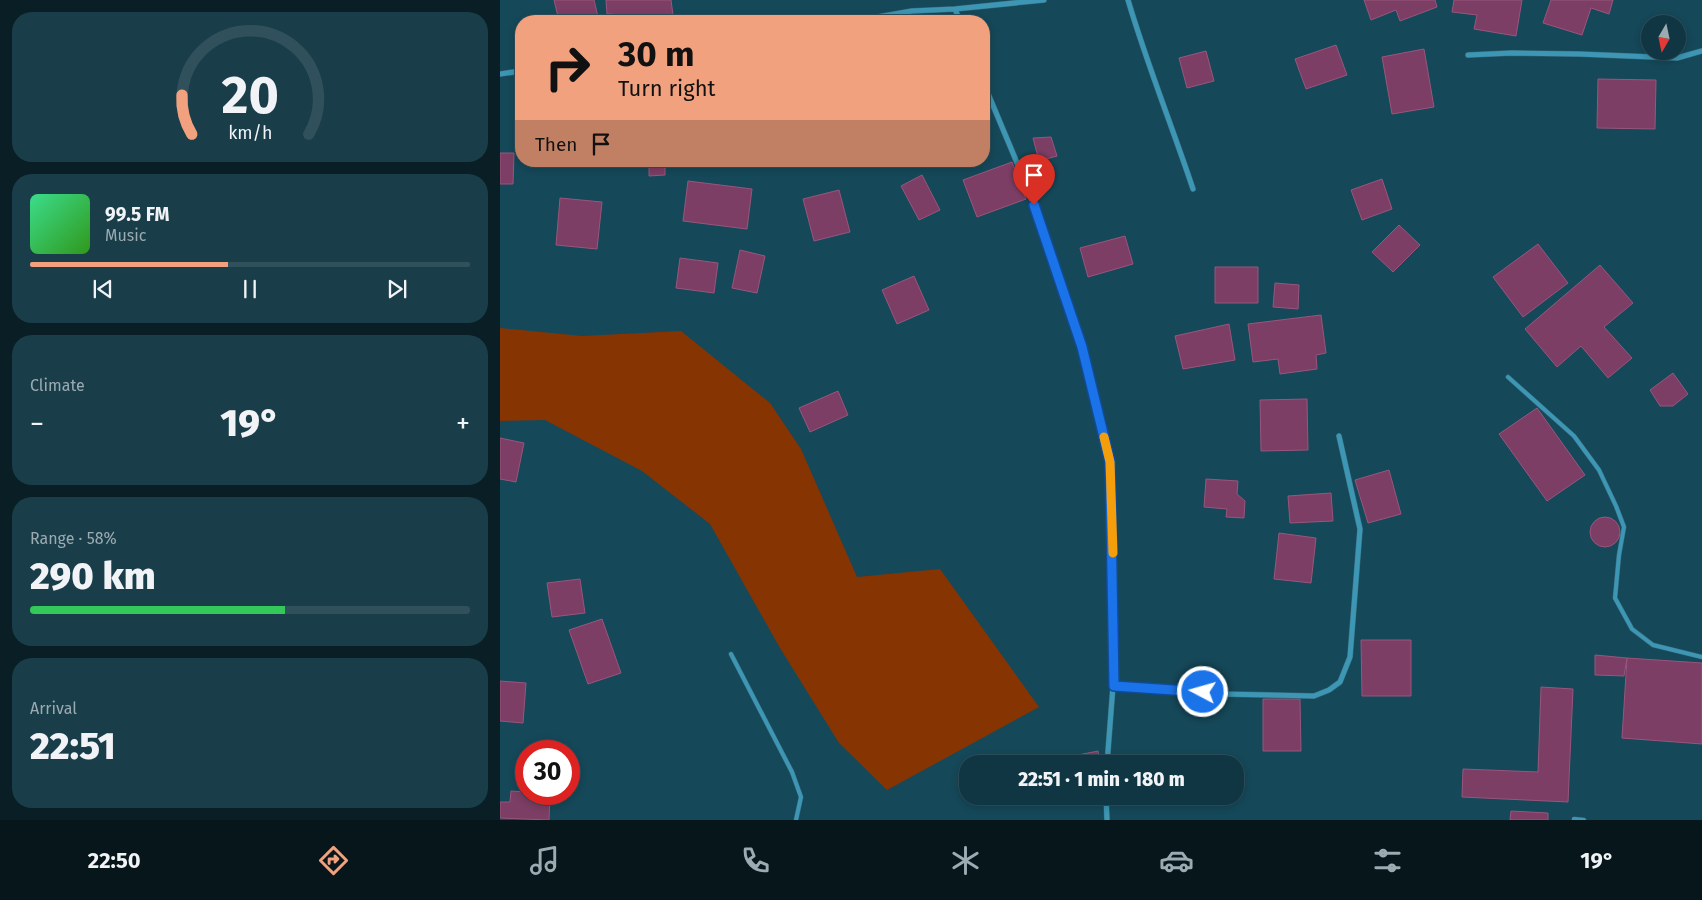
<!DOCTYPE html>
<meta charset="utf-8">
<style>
body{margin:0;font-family:"Fira Sans",sans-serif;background:#193e4a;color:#f1f3f6;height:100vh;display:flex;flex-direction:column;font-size:19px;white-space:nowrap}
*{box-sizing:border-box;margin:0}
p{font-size:16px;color:#9cabb2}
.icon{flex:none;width:28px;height:28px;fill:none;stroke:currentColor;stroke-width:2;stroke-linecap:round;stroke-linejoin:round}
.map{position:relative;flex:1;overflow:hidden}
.drawer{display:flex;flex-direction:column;gap:12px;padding:12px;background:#091e25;width:500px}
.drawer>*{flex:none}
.hud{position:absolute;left:15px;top:15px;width:475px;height:152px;border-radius:20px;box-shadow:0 2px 8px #0003,0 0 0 1px #30505c;background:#f2a17e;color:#111;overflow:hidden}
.needle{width:32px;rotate:189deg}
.fabs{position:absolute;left:1141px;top:15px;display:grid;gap:10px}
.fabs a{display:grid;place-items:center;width:45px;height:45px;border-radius:50%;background:#103643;box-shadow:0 2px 8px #0003,0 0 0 1px #30505c;font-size:25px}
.speed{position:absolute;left:15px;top:740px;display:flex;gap:10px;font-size:25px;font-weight:700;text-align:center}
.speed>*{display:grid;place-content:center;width:65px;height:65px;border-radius:50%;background:#103643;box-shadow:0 2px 8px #0003,0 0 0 1px #30505c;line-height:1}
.speed .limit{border:8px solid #d22;background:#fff;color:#111}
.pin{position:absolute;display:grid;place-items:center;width:42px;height:42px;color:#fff;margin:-51px -21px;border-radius:50% 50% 50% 0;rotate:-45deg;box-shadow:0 0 5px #0007}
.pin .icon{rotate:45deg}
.me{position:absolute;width:55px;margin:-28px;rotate:276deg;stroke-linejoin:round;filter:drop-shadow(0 0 4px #0008)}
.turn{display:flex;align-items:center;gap:18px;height:105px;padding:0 20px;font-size:22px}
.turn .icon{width:65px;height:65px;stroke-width:2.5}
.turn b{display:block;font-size:35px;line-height:42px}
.then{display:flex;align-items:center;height:48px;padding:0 20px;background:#0003;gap:10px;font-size:19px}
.big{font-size:38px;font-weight:800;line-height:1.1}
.drawer .tile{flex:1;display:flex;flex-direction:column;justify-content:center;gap:8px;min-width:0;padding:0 18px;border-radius:20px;background:#193e4a}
.drawer .dial{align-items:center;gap:0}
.dial svg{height:130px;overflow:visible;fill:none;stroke:#30505c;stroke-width:7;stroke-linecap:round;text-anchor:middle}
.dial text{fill:#f1f3f6;stroke:none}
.song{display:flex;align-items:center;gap:15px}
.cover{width:60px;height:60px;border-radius:8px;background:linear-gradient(135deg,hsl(150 70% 55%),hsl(110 70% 35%))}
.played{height:5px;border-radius:2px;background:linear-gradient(90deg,#f2a17e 45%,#30505c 45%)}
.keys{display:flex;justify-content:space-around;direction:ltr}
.heat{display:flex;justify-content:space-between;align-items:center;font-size:28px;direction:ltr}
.charge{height:8px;border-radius:4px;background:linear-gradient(90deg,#34c759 58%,#30505c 0)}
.trip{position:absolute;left:459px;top:755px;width:285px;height:50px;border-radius:20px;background:#103643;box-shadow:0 2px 8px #0003,0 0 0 1px #30505c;font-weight:800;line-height:50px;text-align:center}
.dock{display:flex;height:80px;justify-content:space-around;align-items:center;background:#06161b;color:#9cabb2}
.dock .icon{width:35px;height:35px}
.dock .on{color:#f2a17e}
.dock b{font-size:22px;color:#f1f3f6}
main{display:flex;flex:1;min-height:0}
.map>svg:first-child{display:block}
</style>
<main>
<section class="drawer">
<div class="tile dial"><svg viewBox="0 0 100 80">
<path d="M14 69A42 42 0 1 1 86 69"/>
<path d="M14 69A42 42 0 0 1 8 45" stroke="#f2a17e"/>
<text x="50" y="56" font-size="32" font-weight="700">20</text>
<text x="50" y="72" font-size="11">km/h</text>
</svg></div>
<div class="tile">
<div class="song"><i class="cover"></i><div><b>99.5 FM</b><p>Music</p></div></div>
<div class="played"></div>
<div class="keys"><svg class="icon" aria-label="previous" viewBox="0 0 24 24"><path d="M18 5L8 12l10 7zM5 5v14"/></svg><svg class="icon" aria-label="pause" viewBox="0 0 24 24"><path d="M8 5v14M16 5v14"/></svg><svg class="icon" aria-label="next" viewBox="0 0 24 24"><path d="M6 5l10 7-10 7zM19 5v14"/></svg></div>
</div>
<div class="tile"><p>Climate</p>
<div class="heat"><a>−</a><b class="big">19°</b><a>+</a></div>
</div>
<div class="tile"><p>Range · 58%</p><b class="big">290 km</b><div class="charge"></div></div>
<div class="tile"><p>Arrival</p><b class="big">22:51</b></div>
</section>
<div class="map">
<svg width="1202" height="820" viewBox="0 0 1202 820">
<rect width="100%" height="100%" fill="#154859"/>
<!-- green -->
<path fill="#873403" d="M 0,328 L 82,336 L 181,331 L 270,403 L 301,449 L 357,577 L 440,569 L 539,707 L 387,790 L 339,743 L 280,648 L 210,524 L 142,471 L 45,420 L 0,421 Z"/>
<!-- building -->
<path fill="#7c3e64" stroke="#98567d" d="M 54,0 L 94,0 L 99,21 L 59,21 Z
M 106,0 L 171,0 L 173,15 L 143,18 L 144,21 L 113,21 L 112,14 L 107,14 Z
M 864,0 L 935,0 L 937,7 L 900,21 L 896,10 L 871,20 Z
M 954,0 L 1022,0 L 1016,36 L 974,29 L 977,15 L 952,12 Z
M 1051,0 L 1113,0 L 1109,14 L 1091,8 L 1082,35 L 1043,23 Z
M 836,45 L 847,75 L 806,89 L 795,59 Z
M 924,49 L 934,107 L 892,114 L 882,57 Z
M 706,51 L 714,81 L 687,88 L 679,58 Z
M 1098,79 L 1156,80 L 1155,129 L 1097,128 Z
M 551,137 L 557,156 L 539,161 L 533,138 Z
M 0,153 L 14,153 L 13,184 L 0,184 Z
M 149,161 L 165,161 L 165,175 L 149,176 Z
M 512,162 L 526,199 L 477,217 L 463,180 Z
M 422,175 L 440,210 L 419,220 L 401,186 Z
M 882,179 L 892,209 L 862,220 L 851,190 Z
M 188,181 L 252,189 L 247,229 L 183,221 Z
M 339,190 L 350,232 L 314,241 L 303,199 Z
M 60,198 L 102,202 L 97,249 L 56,245 Z
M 899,225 L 920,245 L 893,272 L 872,252 Z
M 625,236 L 633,264 L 588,277 L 580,248 Z
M 1038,244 L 1068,283 L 1023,317 L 993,277 Z
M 240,250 L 265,256 L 257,293 L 232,288 Z
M 180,258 L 218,263 L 214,293 L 176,288 Z
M 1100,265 L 1133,303 L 1104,327 L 1132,358 L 1108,378 L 1081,346 L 1057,367 L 1025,329 Z
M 715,267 L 758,267 L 758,303 L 715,303 Z
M 414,276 L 429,310 L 397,324 L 382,290 Z
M 775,283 L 799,285 L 798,309 L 773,307 Z
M 821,315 L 826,353 L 816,355 L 817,369 L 780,374 L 778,359 L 753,362 L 748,324 Z
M 729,324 L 735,360 L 683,369 L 675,336 Z
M 1173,373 L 1188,394 L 1173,406 L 1160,406 L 1150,390 Z
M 338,391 L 348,415 L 310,432 L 299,408 Z
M 807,399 L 808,450 L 761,451 L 760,400 Z
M 1037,408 L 1085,475 L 1047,501 L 999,434 Z
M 0,438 L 24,443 L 16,482 L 0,479 Z
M 889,470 L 901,514 L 868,523 L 855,480 Z
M 706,479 L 738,481 L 737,494 L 745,501 L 744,518 L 726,517 L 727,509 L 704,507 Z
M 831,493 L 833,521 L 790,523 L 788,496 Z
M1090 532a15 15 0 1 1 30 0a15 15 0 1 1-30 0Z
M 779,533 L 816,538 L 811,583 L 774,579 Z
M 80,579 L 85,613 L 52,617 L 47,583 Z
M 102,619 L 121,673 L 88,684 L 69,630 Z
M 861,640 L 911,640 L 911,696 L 862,696 Z
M 1095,655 L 1127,658 L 1124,676 L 1095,675 Z
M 1127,658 L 1202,663 L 1202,744 L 1122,738 Z
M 0,681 L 26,683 L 23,723 L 0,721 Z
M 1041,687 L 1073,689 L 1068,802 L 962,797 L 963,769 L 1038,772 Z
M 763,699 L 800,699 L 801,751 L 763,751 Z
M 598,751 L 600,764 L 564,764 L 563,758 Z
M 11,791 L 26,792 L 26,794 L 50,794 L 49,820 L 0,818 L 0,802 L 10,802 Z
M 1011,811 L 1048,813 L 1048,820 L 1010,820 Z"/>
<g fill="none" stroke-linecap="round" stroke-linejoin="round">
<defs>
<path id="lane" d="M 1008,377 L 1074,436 L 1099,470 L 1116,506 L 1124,527 L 1119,555 L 1115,598 L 1132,629 L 1153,645 L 1202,657
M 231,654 L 292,772 L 301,797 L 296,820
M 1074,819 L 1084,820"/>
<path id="street" d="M 628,0 C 647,64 672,126 693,189
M 455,9 L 460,21
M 354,21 L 412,11 L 455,9 L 544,0
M 968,55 L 1012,53 L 1079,54 L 1177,58 L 1202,51
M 0,74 L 21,71
M 484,84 L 528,189 L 556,269 L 581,347 L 610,462 L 613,686
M 607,764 L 613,686 L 670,689 L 720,694 L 814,696 L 829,690 L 840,682 L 850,657 L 860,529 L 839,436
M 606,796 L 607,820"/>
</defs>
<!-- lane casing -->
<use href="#lane" stroke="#356778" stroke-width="5"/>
<!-- street casing -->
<use href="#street" stroke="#356778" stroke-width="6"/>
<!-- lane -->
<use href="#lane" stroke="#3c96b4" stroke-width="4"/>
<!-- street -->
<use href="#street" stroke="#3c96b4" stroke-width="5"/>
</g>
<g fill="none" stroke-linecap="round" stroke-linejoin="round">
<defs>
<path id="route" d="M 534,205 L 582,347 L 610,462 L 614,686 L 703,692"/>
</defs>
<!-- route casing -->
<use href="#route" stroke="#114b97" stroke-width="12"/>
<!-- route -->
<use href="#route" stroke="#1a73e8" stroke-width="9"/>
<!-- slow -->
<path stroke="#f59e0b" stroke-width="9" d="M 604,437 L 610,462 L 613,553"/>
</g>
</svg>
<div class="fabs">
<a><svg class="needle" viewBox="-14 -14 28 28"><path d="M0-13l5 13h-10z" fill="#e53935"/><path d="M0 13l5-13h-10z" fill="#9cabb2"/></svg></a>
</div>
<div class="speed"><div class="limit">30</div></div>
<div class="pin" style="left:534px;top:205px;background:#d93025"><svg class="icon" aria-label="arrive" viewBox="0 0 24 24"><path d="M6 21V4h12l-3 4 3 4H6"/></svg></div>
<svg class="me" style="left:703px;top:692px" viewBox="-20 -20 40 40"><circle r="17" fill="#1a73e8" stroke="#fff" stroke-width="3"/><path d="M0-11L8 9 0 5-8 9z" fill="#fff"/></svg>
<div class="trip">22:51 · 1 min · 180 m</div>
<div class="hud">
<div class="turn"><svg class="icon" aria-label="right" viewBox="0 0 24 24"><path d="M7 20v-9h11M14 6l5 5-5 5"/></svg><div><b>30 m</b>Turn right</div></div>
<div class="then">Then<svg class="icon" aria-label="arrive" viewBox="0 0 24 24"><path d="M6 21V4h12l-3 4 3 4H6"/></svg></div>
</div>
</div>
</main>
<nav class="dock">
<b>22:50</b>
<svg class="icon on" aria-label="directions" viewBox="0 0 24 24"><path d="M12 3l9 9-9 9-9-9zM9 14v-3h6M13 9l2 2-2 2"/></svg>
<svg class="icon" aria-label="music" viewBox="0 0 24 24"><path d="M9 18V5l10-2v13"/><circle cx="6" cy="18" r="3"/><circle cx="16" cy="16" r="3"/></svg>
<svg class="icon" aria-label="phone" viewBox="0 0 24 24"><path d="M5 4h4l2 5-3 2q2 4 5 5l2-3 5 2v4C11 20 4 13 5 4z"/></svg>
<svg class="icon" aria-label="climate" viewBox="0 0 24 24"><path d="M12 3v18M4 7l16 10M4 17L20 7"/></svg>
<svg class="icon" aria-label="car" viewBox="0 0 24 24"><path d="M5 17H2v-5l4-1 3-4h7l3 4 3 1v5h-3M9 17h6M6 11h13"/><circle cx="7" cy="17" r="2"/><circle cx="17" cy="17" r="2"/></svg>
<svg class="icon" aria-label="filters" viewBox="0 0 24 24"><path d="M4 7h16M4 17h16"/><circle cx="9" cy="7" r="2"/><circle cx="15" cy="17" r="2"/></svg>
<b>19°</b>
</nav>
